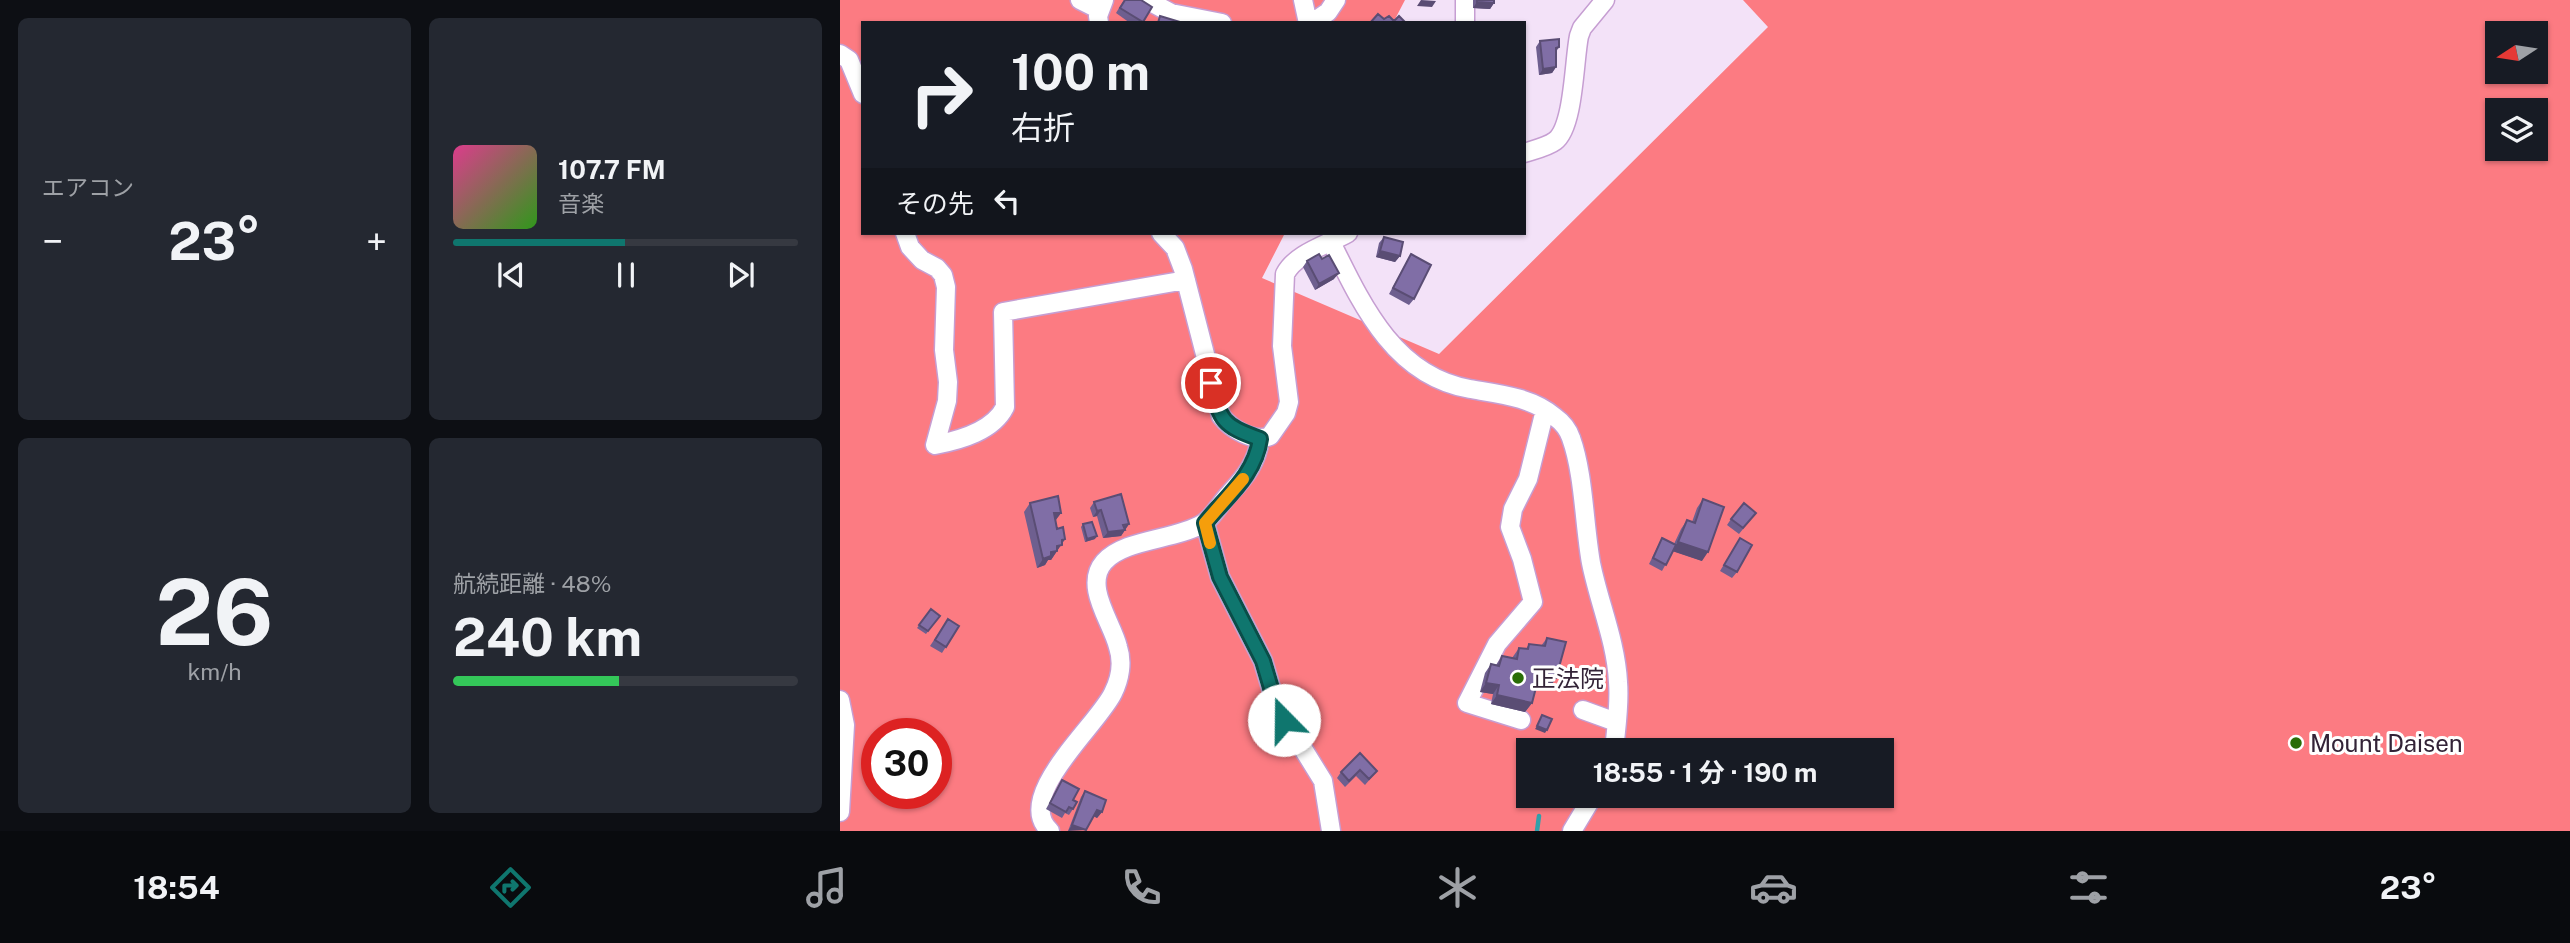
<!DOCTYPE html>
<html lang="ja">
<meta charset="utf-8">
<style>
body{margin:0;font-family:"Public Sans","Noto Sans JP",sans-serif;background:#242831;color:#f1f3f6;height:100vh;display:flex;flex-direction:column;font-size:26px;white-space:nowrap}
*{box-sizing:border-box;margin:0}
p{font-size:23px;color:#9ea1a6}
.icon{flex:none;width:38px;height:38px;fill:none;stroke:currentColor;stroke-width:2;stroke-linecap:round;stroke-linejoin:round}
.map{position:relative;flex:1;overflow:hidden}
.drawer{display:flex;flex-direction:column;gap:18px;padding:18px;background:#0d0f14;width:840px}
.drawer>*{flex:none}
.top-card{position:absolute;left:21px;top:21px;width:665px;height:214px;border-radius:0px;box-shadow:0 2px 5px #0004;background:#171b24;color:#f1f3f6;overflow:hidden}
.needle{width:46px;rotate:258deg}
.fabs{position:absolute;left:1645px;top:21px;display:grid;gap:14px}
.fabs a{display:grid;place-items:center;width:63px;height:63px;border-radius:0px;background:#171b24;box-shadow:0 2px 5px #0004;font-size:35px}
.speed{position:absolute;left:21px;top:718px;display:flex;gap:14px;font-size:35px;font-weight:700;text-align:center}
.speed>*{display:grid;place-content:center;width:91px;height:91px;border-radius:50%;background:#171b24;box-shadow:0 2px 5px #0004;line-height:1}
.speed .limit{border:10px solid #d22;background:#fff;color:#111}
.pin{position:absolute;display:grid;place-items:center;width:60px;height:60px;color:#fff;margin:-30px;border:4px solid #fff;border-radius:50%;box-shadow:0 2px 7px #0007}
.me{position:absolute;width:77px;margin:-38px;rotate:338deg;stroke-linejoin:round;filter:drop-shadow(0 0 5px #0008)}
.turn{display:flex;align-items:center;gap:24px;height:147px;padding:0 35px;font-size:32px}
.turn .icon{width:91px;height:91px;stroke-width:2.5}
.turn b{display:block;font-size:49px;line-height:60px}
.then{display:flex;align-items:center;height:66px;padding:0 35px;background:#0003;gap:14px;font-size:26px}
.big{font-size:52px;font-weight:700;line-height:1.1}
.drawer .tile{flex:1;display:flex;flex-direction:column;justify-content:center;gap:10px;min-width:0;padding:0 24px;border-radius:10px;background:#242831}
.drawer .dial{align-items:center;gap:0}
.dial b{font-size:91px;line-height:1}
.song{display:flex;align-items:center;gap:21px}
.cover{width:84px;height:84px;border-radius:10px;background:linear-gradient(135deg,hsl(330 70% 55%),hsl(110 70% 35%))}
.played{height:7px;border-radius:4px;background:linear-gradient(90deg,#0f766e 50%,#363941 50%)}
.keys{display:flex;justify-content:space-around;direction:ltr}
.heat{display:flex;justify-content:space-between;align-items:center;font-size:38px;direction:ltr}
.charge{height:10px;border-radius:5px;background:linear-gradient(90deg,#34c759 48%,#363941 0)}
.drawer .tiles{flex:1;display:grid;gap:18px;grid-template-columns:repeat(2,1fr)}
.trip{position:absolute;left:676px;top:738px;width:378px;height:70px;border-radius:0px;background:#171b24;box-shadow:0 2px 5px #0004;font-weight:700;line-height:70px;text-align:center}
.dock{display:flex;height:112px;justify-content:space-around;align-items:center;background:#090b0e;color:#9ea1a6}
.dock .icon{width:49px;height:49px}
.dock .selected{color:#0f766e}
.dock b{font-size:32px;color:#f1f3f6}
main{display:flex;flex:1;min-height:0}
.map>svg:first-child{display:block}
</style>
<main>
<section class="drawer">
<div class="tiles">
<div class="tile"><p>エアコン</p>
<div class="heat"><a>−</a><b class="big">23°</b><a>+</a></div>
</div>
<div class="tile">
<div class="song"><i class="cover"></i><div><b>107.7 FM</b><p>音楽</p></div></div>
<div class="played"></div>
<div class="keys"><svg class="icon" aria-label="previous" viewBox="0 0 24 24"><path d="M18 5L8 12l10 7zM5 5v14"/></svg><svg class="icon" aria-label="pause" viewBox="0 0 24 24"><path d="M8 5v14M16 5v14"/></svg><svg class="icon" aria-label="next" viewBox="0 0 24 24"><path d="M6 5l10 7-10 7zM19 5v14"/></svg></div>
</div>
<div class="tile dial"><b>26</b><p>km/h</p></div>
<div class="tile"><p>航続距離 · 48%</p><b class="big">240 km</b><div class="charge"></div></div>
</div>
</section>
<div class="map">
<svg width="1730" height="831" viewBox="0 0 1730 831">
<rect width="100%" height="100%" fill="#f3e2f8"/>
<!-- forest -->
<path fill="#fc7b82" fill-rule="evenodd" d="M 0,0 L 565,0 L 553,23 L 23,23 L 23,233 L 445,233 L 422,278 L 599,354 L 928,27 L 903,0 L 1730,0 L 1730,831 L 0,831 ZM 1657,33 L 1696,33 L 1696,72 L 1657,72 ZM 1657,110 L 1696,110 L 1696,149 L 1657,149 ZM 37,733 L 96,733 L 96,793 L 37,793 ZM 688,751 L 1041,751 L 1041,796 L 688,796 Z"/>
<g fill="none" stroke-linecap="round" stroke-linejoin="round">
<!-- stream -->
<path stroke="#32a0aa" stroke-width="4.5" d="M 697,831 L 699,816"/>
<defs>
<path id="minor" d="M 240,0 L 260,10
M 307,0 L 331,13 L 382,23
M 463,0 L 468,23
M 625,0 L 625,23
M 259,23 L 258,16 L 264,0
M 472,23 L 488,12 L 496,0
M 0,54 L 9,60 L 23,94
M 684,153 C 693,150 707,147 715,141 C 734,127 734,60 739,36 L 742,28 L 765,0
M 65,233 L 70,247 L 82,260 L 97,268 L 103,275 L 106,287 L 104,350 L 108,382 L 107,401 L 95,445 C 121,440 153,431 165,407 L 163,312 L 346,280
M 321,233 L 335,248 L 343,269 L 381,416 C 391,429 414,443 430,436 L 446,413 L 449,402 L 442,346 L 445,274 C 456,253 487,245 508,233
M 491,242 C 522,305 554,376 630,389 C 659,394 692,397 715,417 C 722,422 728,429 731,438 C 744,474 744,524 751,563 C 759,603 776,641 778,682 C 780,705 776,728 774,751
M 365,523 L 380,577 L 423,661 L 436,705 L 483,781 L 491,831
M 0,700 L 5,725 L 0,812
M 743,710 L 776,722
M 681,720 L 627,703 L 657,644 L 693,602 L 682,559 L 670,527 L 673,509 L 688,479 L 705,410
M 210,831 C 172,797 258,725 273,693 C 280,679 283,662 278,647 C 272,622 243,586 264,562 C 284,539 335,540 362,524 C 373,518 381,502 390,493 C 406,476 417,462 420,439
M 732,831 L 753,796"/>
</defs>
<!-- minor casing -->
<use href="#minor" stroke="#c69ed2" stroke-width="21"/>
<!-- minor -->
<use href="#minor" stroke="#fff" stroke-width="18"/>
</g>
<!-- wall -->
<path fill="#6e5f8f" d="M 284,0 L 312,7 L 302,23 L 290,23 L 276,13 Z
M 633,0 L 654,0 L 654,3 L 650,9 L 633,8 Z
M 700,41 L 719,47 L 716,52 L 716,67 L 712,73 L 699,75 L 696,47 Z
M 544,237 L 560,256 L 555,262 L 536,257 L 539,243 Z
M 571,254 L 574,299 L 569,305 L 549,294 Z
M 467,261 L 494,279 L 475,290 L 463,267 Z
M 863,499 L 862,561 L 833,551 L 822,571 L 809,564 L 822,538 L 834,544 L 841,529 L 847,520 L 852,522 L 857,508 Z
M 254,502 L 289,524 L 281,536 L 263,538 L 257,516 L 253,517 L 250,508 Z
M 190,503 L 221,513 L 215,521 L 217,529 L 225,539 L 211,560 L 208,560 L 205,565 L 197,568 L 184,512 Z
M 916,513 L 899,534 L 887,525 L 891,519 Z
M 243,524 L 255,539 L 245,542 L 241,527 Z
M 900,538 L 897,572 L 892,578 L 880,571 Z
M 91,609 L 100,616 L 86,634 L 77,628 Z
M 108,619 L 119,626 L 102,653 L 90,646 Z
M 707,638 L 716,678 L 710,687 L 697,682 L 692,703 L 685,712 L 651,704 L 653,694 L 640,692 L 645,673 L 651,664 L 656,665 L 662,656 L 672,658 L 679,648 L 686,649 L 689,644 L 701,646 Z
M 520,753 L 537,771 L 525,785 L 516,776 L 505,787 L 497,778 L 501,772 Z
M 222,780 L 233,800 L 233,809 L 229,815 L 225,813 L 222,818 L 206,809 Z
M 245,791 L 262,812 L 257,818 L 254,816 L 228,831 L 241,797 Z"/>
<!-- shaded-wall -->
<path fill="#5a4d74" d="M 581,0 L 596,1 L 592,7 L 577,6 Z
M 637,2 L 654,3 L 650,9 L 633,8 Z
M 716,67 L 712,73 L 699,75 L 703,69 Z
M 540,251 L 560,256 L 555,262 L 536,257 Z
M 499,273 L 494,279 L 475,290 L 479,284 Z
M 261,510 L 257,516 L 253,517 L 257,511 Z
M 214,513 L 221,513 L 215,521 Z
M 289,524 L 281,536 L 263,538 L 268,532 Z
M 257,536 L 255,539 L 245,542 L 247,539 Z
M 225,539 L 211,560 L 208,560 L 205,565 L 197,568 L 203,559 L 222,540 Z
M 838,542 L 868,552 L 862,561 L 832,551 Z
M 700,672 L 716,678 L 710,687 L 694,681 Z
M 646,683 L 659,685 L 653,694 L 640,692 Z
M 657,695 L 692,703 L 685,712 L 651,704 Z
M 697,726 L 707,730 L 705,733 L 695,729 Z
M 257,810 L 262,812 L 257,818 L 253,816 Z
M 232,825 L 246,830 L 228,831 Z"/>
<!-- building -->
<path fill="#806ea6" stroke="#5a4d74" stroke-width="2" d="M 285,0 L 301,0 L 312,7 L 303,22 L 280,8 Z
M 637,0 L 654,0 L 654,3 L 637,2 Z
M 538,14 L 544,19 L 549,16 L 554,21 L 559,16 L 565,22 L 530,23 Z
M 320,16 L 340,22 L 340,23 L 318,23 Z
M 719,39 L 719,47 L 716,48 L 716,67 L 703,69 L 700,41 Z
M 544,237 L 563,242 L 560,256 L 540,251 Z
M 479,254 L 482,259 L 489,255 L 499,273 L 479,284 L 467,261 Z
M 571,254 L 591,265 L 574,299 L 553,288 Z
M 281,494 L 289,524 L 283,525 L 285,530 L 268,532 L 261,510 L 257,511 L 254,502 Z
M 218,496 L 221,513 L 214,513 L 217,529 L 223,527 L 225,539 L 222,540 L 222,545 L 217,546 L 217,551 L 211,552 L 211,556 L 203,559 L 190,503 Z
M 863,499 L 884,507 L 868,552 L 838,542 L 847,520 L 855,523 Z
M 904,503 L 916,513 L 903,528 L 891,519 Z
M 252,522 L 257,536 L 247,539 L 243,524 Z
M 822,538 L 836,545 L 826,565 L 813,558 Z
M 900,538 L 912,545 L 897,572 L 884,565 Z
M 91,609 L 100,616 L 88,631 L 79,625 Z
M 108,619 L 119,626 L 106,647 L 95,640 Z
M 707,638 L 726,642 L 716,678 L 700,672 L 692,703 L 657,695 L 659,685 L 646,683 L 651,664 L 659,666 L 662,656 L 677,659 L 679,648 L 688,649 L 689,644 L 705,646 Z
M 702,715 L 712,719 L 707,730 L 697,726 Z
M 520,753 L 537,771 L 529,779 L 520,770 L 509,781 L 501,772 Z
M 222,780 L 239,789 L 233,800 L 237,802 L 233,809 L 229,807 L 226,812 L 210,803 Z
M 245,791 L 266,800 L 262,812 L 257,810 L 246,830 L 232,825 Z"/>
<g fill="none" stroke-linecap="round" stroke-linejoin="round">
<defs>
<path id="route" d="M 371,383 C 381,422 382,425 420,439 C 415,475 387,496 365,523 L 380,577 L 423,661 L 436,705 L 444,720"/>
</defs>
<!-- route casing -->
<use href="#route" stroke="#0a4d48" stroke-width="18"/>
<!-- route -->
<use href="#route" stroke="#0f766e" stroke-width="12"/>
<!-- slow -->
<path stroke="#f59e0b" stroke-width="12" d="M 370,543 L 365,523 L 403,479"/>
</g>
<!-- markers -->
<g fill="#296d06" stroke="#fff" stroke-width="2.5">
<circle cx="678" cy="678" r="7"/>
<circle cx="1456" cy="743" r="7"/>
</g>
<g text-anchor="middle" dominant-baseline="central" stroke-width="6" stroke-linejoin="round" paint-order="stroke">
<!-- poi labels -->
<g font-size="24" fill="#332337" stroke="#fff" text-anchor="start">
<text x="692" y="678">正法院</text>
<text x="1470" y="743">Mount Daisen</text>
</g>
</g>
</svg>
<div class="fabs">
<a><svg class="needle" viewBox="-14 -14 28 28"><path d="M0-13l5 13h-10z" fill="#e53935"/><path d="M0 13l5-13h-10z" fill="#9ea1a6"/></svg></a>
<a><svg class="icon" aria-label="layers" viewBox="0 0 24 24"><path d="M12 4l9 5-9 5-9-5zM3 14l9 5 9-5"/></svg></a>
</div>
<div class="speed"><div class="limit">30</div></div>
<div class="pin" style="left:371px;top:383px;background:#d93025"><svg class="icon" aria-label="arrive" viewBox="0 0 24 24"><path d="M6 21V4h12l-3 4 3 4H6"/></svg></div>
<svg class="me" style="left:444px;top:720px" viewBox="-20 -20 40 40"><circle r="19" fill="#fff"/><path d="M0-13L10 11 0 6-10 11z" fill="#0f766e"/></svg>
<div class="trip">18:55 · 1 分 · 190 m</div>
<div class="top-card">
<div class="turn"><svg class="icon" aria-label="right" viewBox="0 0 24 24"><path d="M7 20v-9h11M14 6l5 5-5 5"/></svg><div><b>100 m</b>右折</div></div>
<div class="then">その先<svg class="icon" aria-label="left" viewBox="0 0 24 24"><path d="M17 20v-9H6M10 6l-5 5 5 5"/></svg></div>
</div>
</div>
</main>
<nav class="dock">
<b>18:54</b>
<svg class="icon selected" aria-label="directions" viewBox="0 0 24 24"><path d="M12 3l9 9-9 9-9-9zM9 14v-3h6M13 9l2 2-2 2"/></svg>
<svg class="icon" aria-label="music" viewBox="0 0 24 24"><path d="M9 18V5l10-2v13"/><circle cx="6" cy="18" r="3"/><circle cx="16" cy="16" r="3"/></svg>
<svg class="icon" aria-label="phone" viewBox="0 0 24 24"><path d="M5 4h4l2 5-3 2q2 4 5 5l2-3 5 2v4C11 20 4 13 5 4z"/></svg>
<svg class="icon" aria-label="climate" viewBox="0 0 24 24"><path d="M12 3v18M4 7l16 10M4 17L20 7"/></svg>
<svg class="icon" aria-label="car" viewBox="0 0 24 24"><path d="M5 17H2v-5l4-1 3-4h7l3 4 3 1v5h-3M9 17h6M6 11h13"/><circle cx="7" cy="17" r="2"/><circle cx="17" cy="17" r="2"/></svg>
<svg class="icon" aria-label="filters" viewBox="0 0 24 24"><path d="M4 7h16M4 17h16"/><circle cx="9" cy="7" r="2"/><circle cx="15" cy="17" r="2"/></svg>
<b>23°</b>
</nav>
